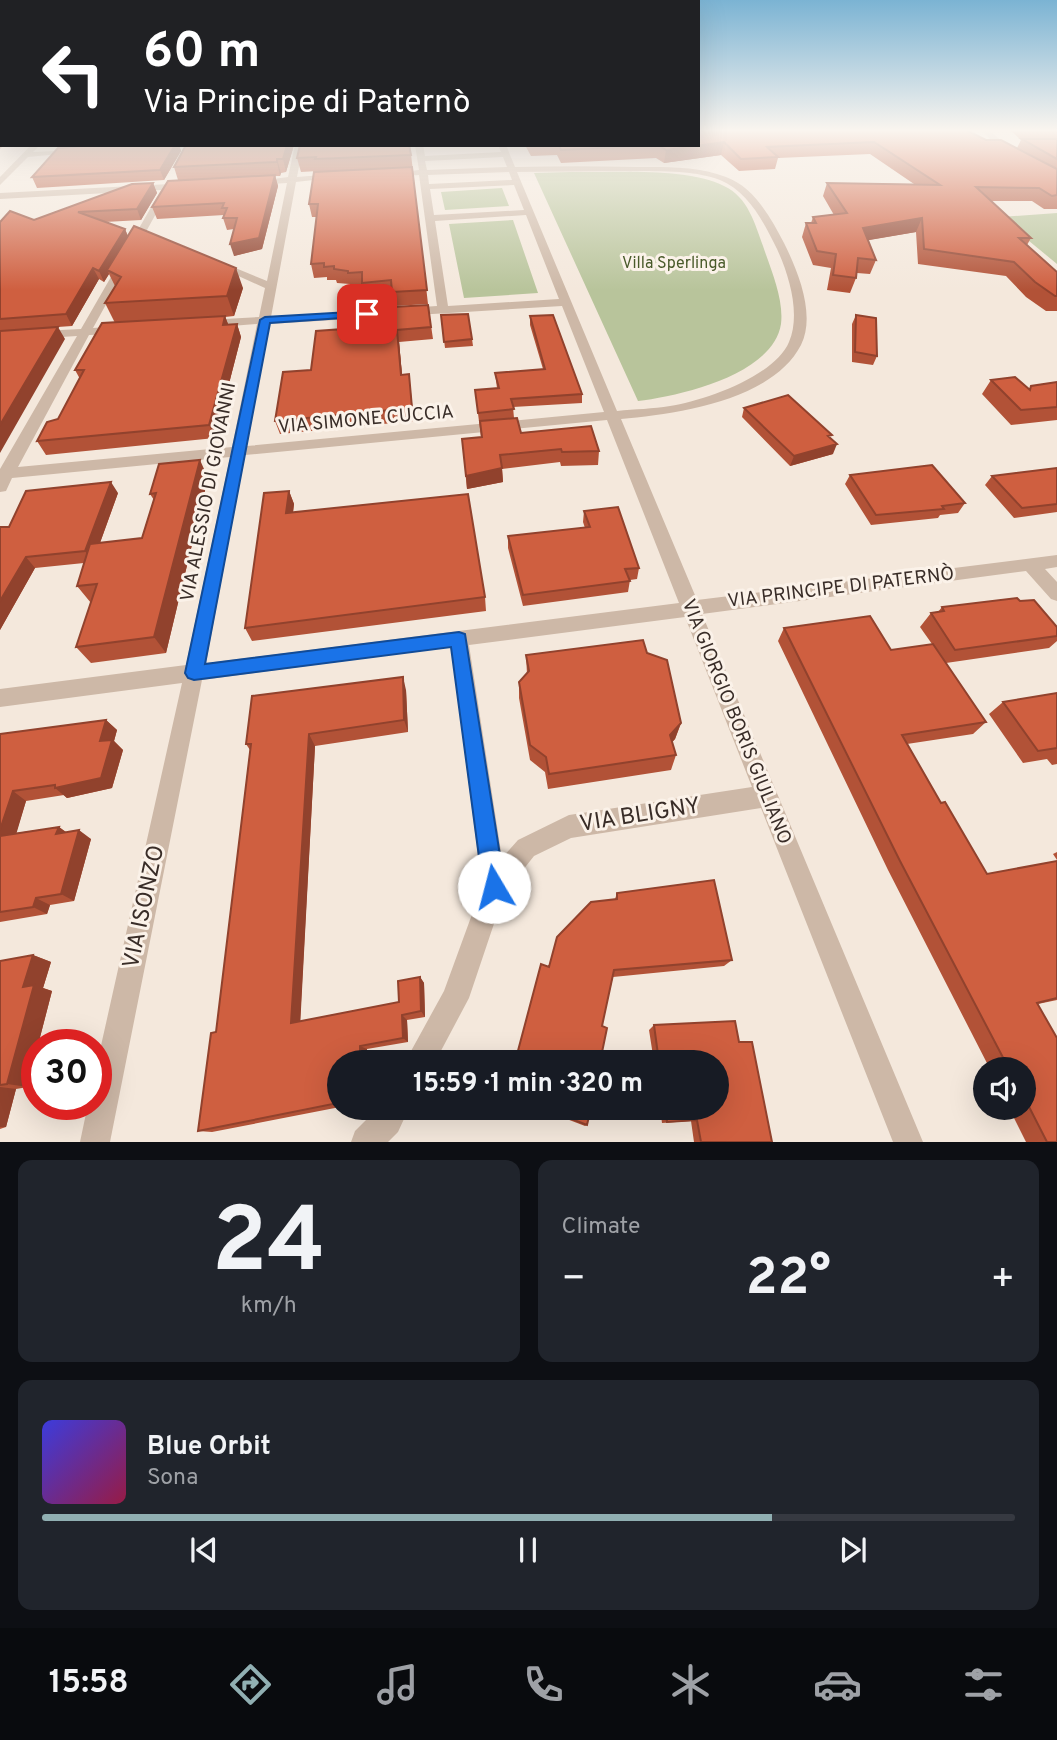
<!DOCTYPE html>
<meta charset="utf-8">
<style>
body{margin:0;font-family:Overpass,sans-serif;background:#20242c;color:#f1f3f6;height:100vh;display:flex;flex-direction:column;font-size:26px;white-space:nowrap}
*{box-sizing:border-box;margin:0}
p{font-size:23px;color:#9ea1a6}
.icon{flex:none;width:38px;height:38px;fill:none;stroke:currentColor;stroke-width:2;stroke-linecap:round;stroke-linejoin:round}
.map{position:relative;height:1142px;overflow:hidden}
.panel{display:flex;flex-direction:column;gap:18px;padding:18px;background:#0d0f14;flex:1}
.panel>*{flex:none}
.banner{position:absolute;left:0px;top:0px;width:700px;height:147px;box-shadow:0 7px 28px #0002;background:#202124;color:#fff;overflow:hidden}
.controls{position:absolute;left:973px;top:1057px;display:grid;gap:14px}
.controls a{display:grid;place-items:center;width:63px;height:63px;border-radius:50%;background:#171b24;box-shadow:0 7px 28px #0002;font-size:35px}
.speed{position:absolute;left:21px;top:1029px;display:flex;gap:14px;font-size:35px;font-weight:700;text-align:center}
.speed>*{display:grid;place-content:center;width:91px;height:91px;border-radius:50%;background:#171b24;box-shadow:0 7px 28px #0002;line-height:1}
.speed .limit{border:10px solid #d22;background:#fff;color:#111}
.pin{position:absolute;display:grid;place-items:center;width:60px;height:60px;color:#fff;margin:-30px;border-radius:14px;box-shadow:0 4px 10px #0006}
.me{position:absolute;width:77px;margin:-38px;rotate:352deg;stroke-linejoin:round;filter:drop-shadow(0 0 5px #0008)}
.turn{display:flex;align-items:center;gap:24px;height:147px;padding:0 28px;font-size:32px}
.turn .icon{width:91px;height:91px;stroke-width:2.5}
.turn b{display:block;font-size:49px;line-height:60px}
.big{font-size:52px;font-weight:700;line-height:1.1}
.panel .tile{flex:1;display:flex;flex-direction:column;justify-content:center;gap:10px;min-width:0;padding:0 24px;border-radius:14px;background:#20242c}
.panel .dial{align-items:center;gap:0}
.dial b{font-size:91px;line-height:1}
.song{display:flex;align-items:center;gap:21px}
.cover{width:84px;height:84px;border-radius:10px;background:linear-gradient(135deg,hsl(240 70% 55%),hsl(340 70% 35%))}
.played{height:7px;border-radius:4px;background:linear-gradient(90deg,#90afb2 75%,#363941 75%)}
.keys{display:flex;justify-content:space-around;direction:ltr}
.heat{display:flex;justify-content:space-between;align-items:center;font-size:38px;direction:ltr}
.panel .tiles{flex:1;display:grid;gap:18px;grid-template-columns:1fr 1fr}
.tile:last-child{grid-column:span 2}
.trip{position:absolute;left:327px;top:1050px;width:402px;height:70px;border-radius:35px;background:#171b24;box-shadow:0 7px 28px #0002;font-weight:700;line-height:70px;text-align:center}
.tabs{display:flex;height:112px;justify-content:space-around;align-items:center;background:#090b0e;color:#9ea1a6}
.tabs .icon{width:49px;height:49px}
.tabs .current{color:#90afb2}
.tabs b{font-size:32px;color:#f1f3f6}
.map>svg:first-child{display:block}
</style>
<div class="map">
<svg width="1057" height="1142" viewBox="0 0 1057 1142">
<rect width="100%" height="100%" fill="#f4e8dc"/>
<!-- green -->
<path fill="#b8c49b" d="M 570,172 C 613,173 687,167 724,186 C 748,197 755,224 763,246 C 771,270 784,299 781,324 C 773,375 679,396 638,401 L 534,173 Z
M 502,188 L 509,206 L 445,210 L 441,192 Z
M 1057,213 L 1057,264 L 1000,217 Z
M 513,220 L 538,293 L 464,298 L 449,224 Z"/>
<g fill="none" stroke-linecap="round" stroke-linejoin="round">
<!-- minor -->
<path fill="#cdb8a7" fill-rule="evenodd" d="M 981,130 L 989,130 L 1005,144 L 1005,148 L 999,148 Z
M 31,145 L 38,147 L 33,152 L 76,150 L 80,152 L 28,157 L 0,185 L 0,177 Z
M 206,145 L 156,150 L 152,148 L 162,145 Z
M 295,145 L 303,145 L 297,177 L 335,174 L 339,177 L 296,182 L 271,317 L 437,306 L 419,175 L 391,177 L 387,174 L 419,170 L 415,145 L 423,145 L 425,156 L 501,152 L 498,145 L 506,145 L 515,167 C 556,166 596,166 637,167 C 666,167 698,166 726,177 C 754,187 771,218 784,243 C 798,271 816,315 801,345 C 772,401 676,414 621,419 L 697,600 L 1057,555 L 1057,567 L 1045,569 L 1057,582 L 1057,601 L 1051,599 L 1026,571 L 702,614 L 923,1142 L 893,1142 L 761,808 L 571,838 L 534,856 L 504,894 L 469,998 L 435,1062 L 405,1062 L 444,991 L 482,887 L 451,647 L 202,680 L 110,1142 L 80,1142 L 88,1104 L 96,1104 L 96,1068 L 182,683 L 0,707 L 0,689 L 186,665 L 230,457 L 12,478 L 6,491 L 0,492 L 0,469 L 77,336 L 0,341 L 0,333 L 81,329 L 161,190 L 0,199 L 0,193 L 189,183 L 193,186 L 169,190 L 93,328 L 119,326 L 125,330 L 119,334 L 89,335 L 18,467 L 232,447 L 257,324 L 206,328 L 200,324 L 206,320 L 259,317 L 265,288 L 212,264 L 221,262 L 267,281 L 287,183 L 255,185 L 251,182 L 288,177 ZM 503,157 L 507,167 L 427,170 L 425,161 ZM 625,171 C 656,172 691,169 720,180 C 749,192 764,223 777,249 C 789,275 801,314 789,342 C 775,376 704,401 670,406 C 653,409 635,409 617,411 L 517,172 ZM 509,172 L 512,180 L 429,184 L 428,175 ZM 514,185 L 524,210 L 434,215 L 430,189 ZM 526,215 L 559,299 L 448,306 L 435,221 ZM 562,306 L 604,412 L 247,446 L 269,324 ZM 607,420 L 679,603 L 206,663 L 245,455 ZM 685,617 L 752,787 L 569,815 L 518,840 L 502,858 L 469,645 Z
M 378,1108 L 409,1108 L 398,1132 L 388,1142 L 351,1142 L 355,1131 Z"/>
</g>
<!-- wall -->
<path fill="#b25237" d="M 698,130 L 986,140 L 1017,148 L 1021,140 L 1010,130 L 1057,130 L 1057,209 L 1044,209 L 1032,201 L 990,201 L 1031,238 L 1027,245 L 1057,272 L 1057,311 L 1046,311 L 1026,297 L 1006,276 L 918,264 L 916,232 L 868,240 L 876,260 L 870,274 L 857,273 L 856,278 L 850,293 L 827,290 L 831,268 L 813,265 L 802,237 L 806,223 L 811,223 L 813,217 L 834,215 L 823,196 L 827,183 L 914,184 L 870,154 L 778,158 L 775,169 L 739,171 L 721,155 L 664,163 L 656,158 L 561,163 L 557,155 L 531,156 L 525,145 L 698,145 Z
M 70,145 L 179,145 L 181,151 L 164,180 L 37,188 L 32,177 L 71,147 Z
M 186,145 L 294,145 L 286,172 L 281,173 L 280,176 L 275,176 L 278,186 L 262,249 L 234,256 L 234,229 L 227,230 L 223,218 L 224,215 L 157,219 L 152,207 L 178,180 L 174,167 Z
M 410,145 L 428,304 L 394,306 L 392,294 L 364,296 L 362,286 L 351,287 L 350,284 L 337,283 L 336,280 L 327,280 L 327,277 L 314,278 L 311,264 L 317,217 L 312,217 L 309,204 L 318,171 L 301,172 L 297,158 Z
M 153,183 L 157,193 L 141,220 L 105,222 L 125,229 L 128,236 L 243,288 L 234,316 L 225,317 L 228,324 L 237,324 L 241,337 L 215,438 L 46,455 L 37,441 L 58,419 L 80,379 L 75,370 L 115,323 L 105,303 L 115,286 L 109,274 L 104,282 L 99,279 L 72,326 L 0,331 L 0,222 L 34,220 Z
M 428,305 L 433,339 L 399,342 L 402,374 L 409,374 L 414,421 L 280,434 L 275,421 L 311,370 L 357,328 L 393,320 Z
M 441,315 L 472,339 L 473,346 L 445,348 Z
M 856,315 L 877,356 L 873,365 L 852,362 L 852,324 Z
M 530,316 L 582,394 L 582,403 L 513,407 L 514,418 L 521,433 L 599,451 L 598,465 L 561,466 L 560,462 L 502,469 L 503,482 L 467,489 L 462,439 L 481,437 L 475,390 L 497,388 L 495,373 L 543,369 L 530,325 Z
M 991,380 L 1029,389 L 1031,386 L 1057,382 L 1057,420 L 1011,425 L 982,394 Z
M 744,408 L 831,438 L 833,454 L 790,466 L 742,417 Z
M 1057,468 L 1057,512 L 1014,518 L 985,485 L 992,476 Z
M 850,475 L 965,503 L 958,513 L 940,515 L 938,518 L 871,525 L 845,484 Z
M 208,478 L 166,653 L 91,663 L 76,647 L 91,603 L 77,586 L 84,563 L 35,568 L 0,630 L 9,527 L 118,493 L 100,543 L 142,538 L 154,500 L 150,494 Z
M 289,491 L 294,504 L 293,513 L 485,597 L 486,611 L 252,641 L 245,628 Z
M 584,511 L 639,568 L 637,579 L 630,580 L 628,592 L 523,606 L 508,548 L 508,536 L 585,528 L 583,522 Z
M 1020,601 L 1057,627 L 1057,641 L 1049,648 L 946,663 L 986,722 L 973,734 L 907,744 L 941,803 L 987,874 L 1057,861 L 1057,1000 L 1038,1004 L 1057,1142 L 1026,1142 L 1009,1108 L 1024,1108 L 1024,1069 L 990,1069 L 888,870 L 778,641 L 784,628 L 891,650 L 932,644 L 920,627 L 931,613 L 938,612 L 942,607 Z
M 647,653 L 681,723 L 675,739 L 672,742 L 676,755 L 671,770 L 548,789 L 545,772 L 530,760 L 519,698 L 519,682 L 527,674 L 526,655 Z
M 406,690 L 408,732 L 315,746 L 300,1021 L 399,1002 L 420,977 L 424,983 L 425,1017 L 407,1020 L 408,1042 L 367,1049 L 367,1062 L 340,1062 L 340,1107 L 212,1132 L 198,1131 L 216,1032 L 250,750 L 246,744 Z
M 1057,693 L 1057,764 L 1052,765 L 1047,759 L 1023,763 L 989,714 L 1003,702 Z
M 106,720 L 117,730 L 114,741 L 123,750 L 112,788 L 67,798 L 64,795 L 26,801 L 16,833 L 59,827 L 66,832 L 91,839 L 74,901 L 50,905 L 47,914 L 0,922 L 0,734 Z
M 1057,852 L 1057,860 L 1053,854 Z
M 617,893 L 732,960 L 724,966 L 613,977 L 602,1026 L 600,1062 L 549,967 L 615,899 Z
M 33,955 L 51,962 L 43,988 L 52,991 L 38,1045 L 37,1045 L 37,1051 L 28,1087 L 16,1089 L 6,1127 L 0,1129 L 0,961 Z
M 654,1025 L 739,1042 L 772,1142 L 694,1142 L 691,1121 L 662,1123 L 660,1108 L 718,1108 L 718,1062 L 654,1062 L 649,1030 Z
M 538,1108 L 591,1108 L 587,1125 L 585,1126 Z"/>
<!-- shaded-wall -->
<path fill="#91422d" d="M 0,130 L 2,130 L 2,145 L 4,145 L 0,149 Z
M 724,142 L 721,155 L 664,163 L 666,150 Z
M 175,145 L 179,145 L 181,151 L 164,180 L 160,170 Z
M 287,145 L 294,145 L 286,172 L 283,159 Z
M 277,159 L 281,173 L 280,176 L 277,162 Z
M 275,175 L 278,186 L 262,249 L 234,256 L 230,244 Z
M 153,183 L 157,193 L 141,220 L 137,209 Z
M 922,218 L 916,232 L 858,242 L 863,228 Z
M 125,229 L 129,240 L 107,270 L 109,274 L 104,282 L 99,271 Z
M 93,268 L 99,279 L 72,326 L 66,314 Z
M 236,268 L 243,288 L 234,316 L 227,296 Z
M 225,316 L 230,329 L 223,325 Z
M 237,324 L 241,337 L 215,438 L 209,425 Z
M 58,327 L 65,339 L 0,453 L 0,425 Z
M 397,330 L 399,342 L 403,387 L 401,375 Z
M 837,444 L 833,454 L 790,466 L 794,456 Z
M 200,460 L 208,478 L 166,653 L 154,637 Z
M 502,468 L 503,482 L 467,489 L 466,476 Z
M 111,482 L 118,493 L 93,562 L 85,551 Z
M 289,491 L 294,504 L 291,527 L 286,513 Z
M 26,557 L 35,568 L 0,630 L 0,601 Z
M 403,677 L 406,690 L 408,732 L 404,720 Z
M 106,720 L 117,730 L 114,741 L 123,750 L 112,788 L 67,798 L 55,788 L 100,741 Z
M 681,723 L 675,739 L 665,750 L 670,735 Z
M 309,734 L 315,746 L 300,1028 L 291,1023 Z
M 13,791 L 26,801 L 13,845 L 0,837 L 0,830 Z
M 59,827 L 71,836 L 56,834 Z
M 79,830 L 91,839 L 74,901 L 61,894 Z
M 36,898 L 50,905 L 47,914 L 33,907 Z
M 33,955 L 51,962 L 43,988 L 52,991 L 38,1045 L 37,1045 L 37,1051 L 28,1087 L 7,1084 L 23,987 Z
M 420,977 L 424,983 L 425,1017 L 421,1011 Z
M 402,1015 L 407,1020 L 408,1042 L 403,1038 Z
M 360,1046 L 367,1049 L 367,1062 L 360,1062 Z
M 0,1087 L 16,1089 L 6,1127 L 0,1127 Z"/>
<!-- building -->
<path fill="#cf5f40" stroke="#91422d" stroke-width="2" d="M 698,130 L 966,130 L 986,140 L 1001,140 L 1057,169 L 1057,195 L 1052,196 L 1039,188 L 976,187 L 1031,238 L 1019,238 L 1057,272 L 1057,296 L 1055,296 L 1035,282 L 1014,262 L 924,249 L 922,218 L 863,228 L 876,260 L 858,258 L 856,278 L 833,275 L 836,254 L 817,251 L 806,223 L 816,223 L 813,217 L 847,213 L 827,183 L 940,185 L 874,142 L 767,147 L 778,157 L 741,159 L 724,142 L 666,150 L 658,145 L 561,150 L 559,145 L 698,145 Z
M 1022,139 L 1057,139 L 1057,159 Z
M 100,145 L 175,145 L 160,170 L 32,177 L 58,148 Z
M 186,145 L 287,145 L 283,159 L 277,159 L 277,162 L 174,167 Z
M 300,145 L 409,145 L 411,155 L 315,159 L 316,157 L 297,158 Z
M 412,167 L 427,290 L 392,292 L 391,280 L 362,283 L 362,272 L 348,273 L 348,271 L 334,269 L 334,266 L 324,267 L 324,263 L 311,264 L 318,204 L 309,204 L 314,172 Z
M 275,175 L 259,238 L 230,244 L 237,218 L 223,218 L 227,208 L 222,208 L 224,203 L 152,207 L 168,181 Z
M 153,183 L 137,209 L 78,212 L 125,229 L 99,271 L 93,268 L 66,314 L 0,319 L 0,222 L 10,211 L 34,220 L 132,184 Z
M 134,226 L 236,268 L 227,296 L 105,303 L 121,277 L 107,270 Z
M 428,305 L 431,327 L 397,330 L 401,375 L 409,374 L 412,408 L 275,421 L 283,372 L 311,370 L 316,331 L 357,328 L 357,322 L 393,320 L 393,307 Z
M 468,314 L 472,339 L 444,342 L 441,315 Z
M 553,315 L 582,394 L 511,399 L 514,409 L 478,413 L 475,390 L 499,388 L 495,373 L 545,369 L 530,316 Z
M 856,315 L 876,318 L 877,356 L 855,352 Z
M 225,316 L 223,325 L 237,324 L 209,425 L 37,441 L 47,422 L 58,419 L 84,370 L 75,370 L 102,323 Z
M 58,327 L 0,425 L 0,331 Z
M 1015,377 L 1030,390 L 1031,386 L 1057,382 L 1057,407 L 1021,410 L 991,380 Z
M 788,395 L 832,435 L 828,436 L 837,444 L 794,456 L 744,408 Z
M 517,418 L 521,433 L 591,426 L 599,451 L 562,452 L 561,449 L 500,455 L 502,468 L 466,476 L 462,439 L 482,437 L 480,421 Z
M 200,460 L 154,637 L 76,647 L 97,584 L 77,586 L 90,544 L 142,538 L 156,493 L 150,494 L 159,464 Z
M 932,465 L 965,503 L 942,506 L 944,509 L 876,515 L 850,475 Z
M 1057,468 L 1057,504 L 1022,508 L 992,476 Z
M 111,482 L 85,551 L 26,557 L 0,601 L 0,527 L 9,527 L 26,491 Z
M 289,491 L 286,513 L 468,494 L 485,597 L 245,628 L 264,493 Z
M 618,507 L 639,568 L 625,569 L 630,581 L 523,595 L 508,536 L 590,527 L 584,511 Z
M 1017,598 L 1020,601 L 1034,600 L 1057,627 L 1057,636 L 955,650 L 931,613 L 944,611 L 942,607 Z
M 870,616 L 891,650 L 933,644 L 986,722 L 902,735 L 941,803 L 945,802 L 987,874 L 1057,861 L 1057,998 L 1037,1003 L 1057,1038 L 1057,1142 L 1047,1142 L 1024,1097 L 1024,1069 L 1009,1069 L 900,861 L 784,628 Z
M 643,640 L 647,653 L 667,660 L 681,723 L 670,735 L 676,755 L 549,774 L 546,757 L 530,745 L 519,682 L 529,671 L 526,655 Z
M 403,677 L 404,720 L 309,734 L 291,1023 L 399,1002 L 398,981 L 420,977 L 421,1011 L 402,1015 L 403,1038 L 360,1046 L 360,1062 L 340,1062 L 338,1103 L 198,1131 L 211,1033 L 216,1032 L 251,744 L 246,744 L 252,696 Z
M 1057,693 L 1057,748 L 1038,751 L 1003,702 Z
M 106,720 L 100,741 L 112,740 L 101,778 L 55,788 L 55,785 L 13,791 L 0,830 L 0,734 Z
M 59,827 L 56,834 L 79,830 L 61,894 L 36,898 L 33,907 L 0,912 L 0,836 Z
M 714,880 L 732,960 L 614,970 L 602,1026 L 607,1028 L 600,1062 L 515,1062 L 541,964 L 549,967 L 557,937 L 591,902 L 617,899 L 617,893 Z
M 33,955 L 23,987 L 34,985 L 7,1084 L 0,1085 L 0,961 Z
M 735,1021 L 739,1042 L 752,1042 L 772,1142 L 701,1142 L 697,1120 L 667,1122 L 666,1108 L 718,1108 L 718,1062 L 659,1062 L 654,1025 Z
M 543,1108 L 591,1108 L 587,1125 Z"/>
<!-- sky -->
<linearGradient id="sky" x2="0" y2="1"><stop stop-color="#7bb3d3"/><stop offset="0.45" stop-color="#faf5ef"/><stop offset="1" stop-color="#faf5ef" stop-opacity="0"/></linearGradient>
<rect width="1057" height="290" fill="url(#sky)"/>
<!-- route -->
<path fill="#1a73e8" stroke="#114b97" stroke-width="2" d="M 367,311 L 371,312 L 371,316 L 270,323 L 205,664 L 459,632 L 465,634 L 505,887 L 502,895 L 494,898 L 486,895 L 483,887 L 451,647 L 194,680 L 188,678 L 185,673 L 260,320 L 265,317 Z"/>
<g text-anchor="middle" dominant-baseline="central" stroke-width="6" stroke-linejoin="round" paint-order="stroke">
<!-- far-park labels -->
<g font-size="16" fill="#495a2a" stroke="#fbf2e9">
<text x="674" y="264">Villa Sperlinga</text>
</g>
<!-- street labels -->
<g font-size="19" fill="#392d28" stroke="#fbf2e9">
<text transform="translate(366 420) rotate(-5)">VIA SIMONE CUCCIA</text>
<text transform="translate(209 492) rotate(-79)">VIA ALESSIO DI GIOVANNI</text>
<text transform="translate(841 588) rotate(-7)">VIA PRINCIPE DI PATERNÒ</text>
<text transform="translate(736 722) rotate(68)">VIA GIORGIO BORIS GIULIANO</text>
</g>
<!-- near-street labels -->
<g font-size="23" fill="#392d28" stroke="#fbf2e9">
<text transform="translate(640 816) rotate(-9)">VIA BLIGNY</text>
<text transform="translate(145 907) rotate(-78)">VIA ISONZO</text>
</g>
</g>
</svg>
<div class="controls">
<a><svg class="icon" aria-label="sound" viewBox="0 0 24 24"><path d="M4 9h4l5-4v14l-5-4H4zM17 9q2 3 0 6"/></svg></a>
</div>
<div class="speed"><div class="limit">30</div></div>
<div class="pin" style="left:367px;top:314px;background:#d93025"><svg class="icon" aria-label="arrive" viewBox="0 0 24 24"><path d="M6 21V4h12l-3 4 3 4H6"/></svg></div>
<svg class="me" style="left:494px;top:887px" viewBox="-20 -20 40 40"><circle r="19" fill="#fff"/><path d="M0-13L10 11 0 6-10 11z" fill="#1a73e8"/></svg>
<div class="trip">15:59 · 1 min · 320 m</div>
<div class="banner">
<div class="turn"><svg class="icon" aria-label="left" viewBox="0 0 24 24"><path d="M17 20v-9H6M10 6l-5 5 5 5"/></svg><div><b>60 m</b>Via Principe di Paternò</div></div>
</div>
</div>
<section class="panel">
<div class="tiles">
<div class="tile dial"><b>24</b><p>km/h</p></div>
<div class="tile"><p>Climate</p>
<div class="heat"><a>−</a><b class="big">22°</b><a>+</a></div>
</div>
<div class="tile">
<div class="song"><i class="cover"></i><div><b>Blue Orbit</b><p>Sona</p></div></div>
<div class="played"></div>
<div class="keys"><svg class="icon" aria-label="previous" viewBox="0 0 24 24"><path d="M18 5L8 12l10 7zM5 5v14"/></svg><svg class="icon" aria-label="pause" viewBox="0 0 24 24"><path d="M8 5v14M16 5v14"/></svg><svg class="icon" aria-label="next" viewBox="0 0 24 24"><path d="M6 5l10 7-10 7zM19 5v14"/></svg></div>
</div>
</div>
</section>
<nav class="tabs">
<b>15:58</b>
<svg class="icon current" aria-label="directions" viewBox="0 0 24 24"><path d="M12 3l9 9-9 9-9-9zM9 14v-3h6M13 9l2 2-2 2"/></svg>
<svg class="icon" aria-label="music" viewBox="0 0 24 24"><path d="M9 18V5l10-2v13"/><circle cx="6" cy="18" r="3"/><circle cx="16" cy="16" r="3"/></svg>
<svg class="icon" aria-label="phone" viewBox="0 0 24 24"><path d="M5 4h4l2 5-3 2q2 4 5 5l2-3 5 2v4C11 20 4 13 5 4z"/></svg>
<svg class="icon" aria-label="climate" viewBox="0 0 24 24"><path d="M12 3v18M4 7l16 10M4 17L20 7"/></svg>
<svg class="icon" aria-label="car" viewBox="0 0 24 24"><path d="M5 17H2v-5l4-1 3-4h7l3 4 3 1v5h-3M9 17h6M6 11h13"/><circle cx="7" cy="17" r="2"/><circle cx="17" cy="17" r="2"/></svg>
<svg class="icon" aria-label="filters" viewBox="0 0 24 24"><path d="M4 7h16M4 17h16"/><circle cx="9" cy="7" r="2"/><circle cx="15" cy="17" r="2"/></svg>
</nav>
